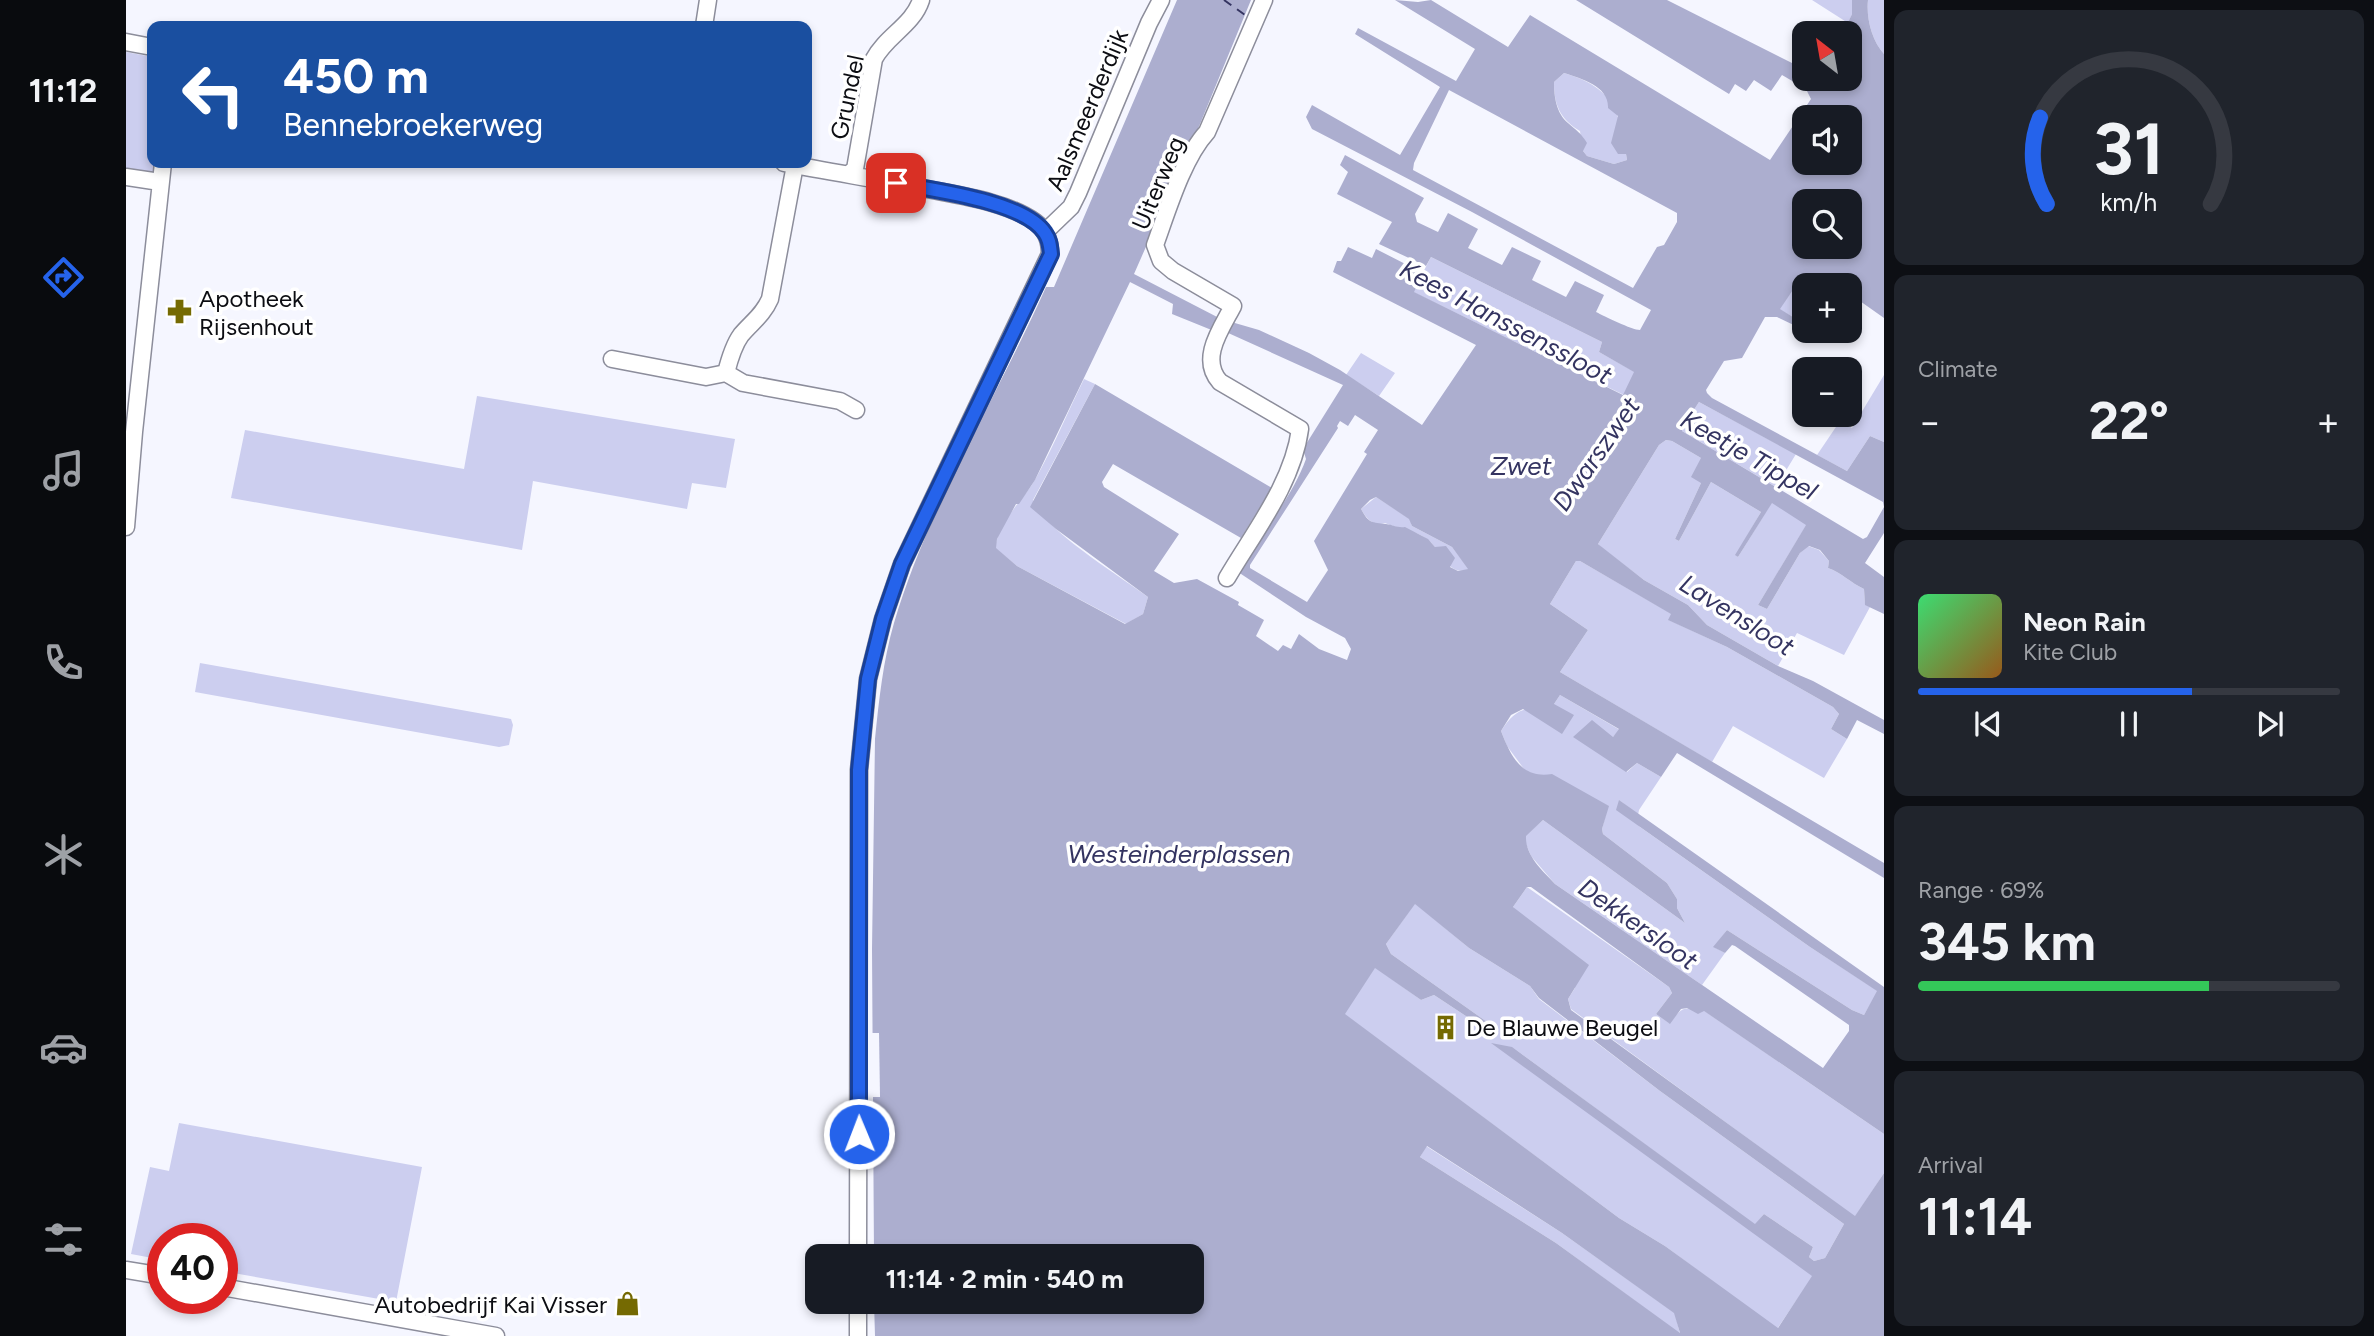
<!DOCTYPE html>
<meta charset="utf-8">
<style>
body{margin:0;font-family:Figtree,sans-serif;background:#20242c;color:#f1f3f6;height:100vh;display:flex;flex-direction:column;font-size:26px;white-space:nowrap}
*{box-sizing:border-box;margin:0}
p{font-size:23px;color:#9ea1a6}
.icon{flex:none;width:38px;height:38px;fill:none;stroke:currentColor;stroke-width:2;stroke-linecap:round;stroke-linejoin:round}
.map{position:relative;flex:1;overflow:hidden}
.side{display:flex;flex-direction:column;gap:10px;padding:10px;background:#0d0f14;width:490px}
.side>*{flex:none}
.guide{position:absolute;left:21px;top:21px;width:665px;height:147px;border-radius:14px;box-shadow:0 4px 10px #0003;background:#1a4fa0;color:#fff;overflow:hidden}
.needle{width:46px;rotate:329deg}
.buttons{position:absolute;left:1666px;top:21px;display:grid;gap:14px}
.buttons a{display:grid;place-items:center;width:70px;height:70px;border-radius:14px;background:#171b24;box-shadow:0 4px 10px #0003;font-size:35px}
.speed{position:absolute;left:21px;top:1223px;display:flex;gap:14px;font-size:35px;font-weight:700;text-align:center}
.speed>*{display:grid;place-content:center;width:91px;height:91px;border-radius:50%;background:#171b24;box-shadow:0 4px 10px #0003;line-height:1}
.speed .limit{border:10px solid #d22;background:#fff;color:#111}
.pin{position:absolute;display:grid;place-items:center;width:60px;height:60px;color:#fff;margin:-30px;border-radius:14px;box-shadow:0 4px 10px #0006}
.me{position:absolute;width:77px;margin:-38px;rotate:359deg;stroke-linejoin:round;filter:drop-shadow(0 0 5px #0008)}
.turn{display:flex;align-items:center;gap:24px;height:147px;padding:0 21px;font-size:32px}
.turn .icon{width:91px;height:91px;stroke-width:2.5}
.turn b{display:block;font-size:49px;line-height:60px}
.big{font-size:52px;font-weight:700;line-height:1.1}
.side .widget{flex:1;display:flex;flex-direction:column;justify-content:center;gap:10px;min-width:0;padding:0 24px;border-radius:14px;background:#20242c}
.side .dial{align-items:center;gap:0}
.dial svg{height:182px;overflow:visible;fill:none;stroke:#363941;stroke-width:7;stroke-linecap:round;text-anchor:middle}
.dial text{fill:#f1f3f6;stroke:none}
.song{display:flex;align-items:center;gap:21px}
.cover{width:84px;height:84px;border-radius:10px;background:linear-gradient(135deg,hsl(140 70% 55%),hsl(30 70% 35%))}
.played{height:7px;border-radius:4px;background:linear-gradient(90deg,#2563eb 65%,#363941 65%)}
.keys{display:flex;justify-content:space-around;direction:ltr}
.heat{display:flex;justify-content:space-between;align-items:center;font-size:38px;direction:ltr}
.charge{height:10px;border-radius:5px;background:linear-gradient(90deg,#34c759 69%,#363941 0)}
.trip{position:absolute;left:679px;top:1244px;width:399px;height:70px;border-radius:14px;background:#171b24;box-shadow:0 4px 10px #0003;font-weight:700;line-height:70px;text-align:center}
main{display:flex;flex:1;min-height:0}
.tabs{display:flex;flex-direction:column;width:126px;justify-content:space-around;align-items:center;background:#090b0e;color:#9ea1a6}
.tabs .icon{width:49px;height:49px}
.tabs .active{color:#2563eb}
.tabs b{font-size:32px;color:#f1f3f6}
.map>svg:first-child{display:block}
</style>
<main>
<nav class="tabs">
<b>11:12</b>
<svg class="icon active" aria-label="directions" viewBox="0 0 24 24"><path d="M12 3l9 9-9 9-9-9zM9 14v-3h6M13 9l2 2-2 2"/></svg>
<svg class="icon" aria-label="music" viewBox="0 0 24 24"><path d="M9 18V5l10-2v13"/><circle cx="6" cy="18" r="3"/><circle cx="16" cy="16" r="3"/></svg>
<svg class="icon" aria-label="phone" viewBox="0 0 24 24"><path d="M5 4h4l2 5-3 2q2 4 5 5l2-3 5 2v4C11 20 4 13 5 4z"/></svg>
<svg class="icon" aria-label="climate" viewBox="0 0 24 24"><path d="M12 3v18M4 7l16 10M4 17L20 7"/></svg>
<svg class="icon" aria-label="car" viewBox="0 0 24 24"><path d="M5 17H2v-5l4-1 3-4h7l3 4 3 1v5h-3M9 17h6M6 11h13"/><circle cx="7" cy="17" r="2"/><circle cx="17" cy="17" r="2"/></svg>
<svg class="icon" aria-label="filters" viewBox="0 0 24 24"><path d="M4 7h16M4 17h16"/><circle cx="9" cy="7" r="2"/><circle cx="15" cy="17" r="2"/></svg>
</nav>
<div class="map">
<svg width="1758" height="1336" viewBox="0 0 1758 1336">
<rect width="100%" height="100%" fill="#f5f6ff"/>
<!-- green -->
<path fill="#ccceef" d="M 1686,0 L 1726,0 L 1726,14 L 1722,23 Z
M 1742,0 L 1758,0 L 1758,54 C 1746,41 1740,18 1742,0 Z
M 0,52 L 26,57 L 26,163 L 31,163 L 30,170 L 25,173 L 0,169 Z
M 1438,73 C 1489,88 1494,112 1501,160 L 1488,164 L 1461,156 L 1457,151 L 1454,131 C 1434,119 1428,105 1428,82 Z
M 1305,257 L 1476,342 L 1473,352 L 1509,372 L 1498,395 L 1287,292 Z
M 1669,287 L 1678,288 L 1678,324 L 1653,309 Z
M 1235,353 L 1269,373 L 1253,396 L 1220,375 Z
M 1758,375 L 1758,442 L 1744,436 L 1721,471 L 1691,455 L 1714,421 L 1726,428 Z
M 958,379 L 969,384 L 907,500 C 918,530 994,576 1022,597 L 1017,614 L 1000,624 L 891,566 L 869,548 C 873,520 897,501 910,478 C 928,446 942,411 958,379 Z
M 351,396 L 609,439 L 600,488 L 566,483 L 561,509 L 407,481 L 396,550 L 105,498 L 119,430 L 338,469 Z
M 1573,402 L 1670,454 L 1650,487 L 1556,431 L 1556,428 Z
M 1540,440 L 1546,441 L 1575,458 L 1575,483 L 1549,539 L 1553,541 L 1585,482 L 1635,512 L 1610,555 L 1612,557 L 1646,502 L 1681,524 L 1632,605 L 1641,609 L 1674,553 L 1682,546 L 1693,550 L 1703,561 L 1702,568 C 1716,573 1725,583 1738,589 L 1739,604 L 1744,607 L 1718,655 L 1671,633 L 1652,666 L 1581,625 L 1562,605 L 1518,580 L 1476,548 L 1472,544 L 1533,445 Z
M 1250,497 L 1284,519 L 1286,526 L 1326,547 L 1343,569 C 1322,578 1315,549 1301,539 C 1289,530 1272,529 1259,523 C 1247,527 1240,518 1235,509 Z
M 1450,561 L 1454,561 L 1546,614 L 1543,620 L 1601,647 L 1707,707 L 1713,714 L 1705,729 L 1721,739 L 1698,778 L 1607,726 L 1586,762 L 1434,672 L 1462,630 L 1424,604 Z
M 74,663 L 385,719 L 387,725 L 383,745 L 373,747 L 69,692 Z
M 1434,695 L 1494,730 L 1487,737 L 1501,772 L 1511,763 L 1535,777 L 1513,810 L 1512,815 L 1493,800 L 1514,827 L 1684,947 L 1752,991 L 1738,1015 L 1726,1010 L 1601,930 L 1588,947 L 1599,953 L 1576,985 L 1429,884 L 1405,856 L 1400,844 L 1399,836 L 1417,820 L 1559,923 L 1551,908 L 1551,899 L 1541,883 L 1477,834 L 1476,829 L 1482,806 L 1458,794 L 1401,773 L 1381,746 L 1375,731 C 1391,706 1400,709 1428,704 Z
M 1401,887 L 1543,987 L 1546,993 L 1530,1014 L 1543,1023 C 1557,1008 1555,1006 1577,1010 L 1758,1134 L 1758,1173 L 1729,1217 L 1445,1009 L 1442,999 L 1449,988 L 1387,907 Z
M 1289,903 L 1343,948 L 1404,986 L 1413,999 L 1534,1091 L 1718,1224 L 1699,1258 L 1688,1261 L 1683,1257 L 1687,1247 L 1638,1214 L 1629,1225 L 1386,1047 L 1687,1276 L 1651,1329 L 1539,1246 L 1493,1218 L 1218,1014 L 1249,967 L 1295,1000 L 1308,995 L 1355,1026 L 1361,1022 L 1265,954 L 1260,944 Z
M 53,1123 L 296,1167 L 270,1302 L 96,1271 L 96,1239 L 37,1239 L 37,1260 L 5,1254 L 24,1167 L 43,1171 Z
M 1300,1146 L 1436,1233 L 1549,1313 L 1554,1334 L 1430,1243 L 1294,1157 Z"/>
<!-- water -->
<path fill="#acaecf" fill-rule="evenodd" d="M 1051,0 L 1125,0 L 1074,124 L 1008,274 L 1095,319 L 1133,330 L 1183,353 L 1214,370 L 1296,425 L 1350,345 L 1207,272 L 1211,261 L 1215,261 L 1222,247 L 1246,258 L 1250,249 L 1297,273 L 1288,292 L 1497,395 L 1508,372 L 1473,352 L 1476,342 L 1305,257 L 1300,266 L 1253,244 L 1266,222 L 1211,194 L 1222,172 L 1214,165 L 1219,155 L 1298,198 L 1289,214 L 1291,222 L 1312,232 L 1322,213 L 1352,229 L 1342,248 L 1376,265 L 1386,247 L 1415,261 L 1406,280 L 1440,297 L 1449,281 L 1478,295 L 1470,312 C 1478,316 1506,330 1514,330 L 1525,310 L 1346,212 L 1186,129 L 1180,117 L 1186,105 L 1274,155 L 1314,87 L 1229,34 L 1232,28 L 1330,81 L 1349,49 L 1269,0 L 1292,2 L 1305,0 L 1382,47 L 1404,15 L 1644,160 L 1685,99 L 1680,89 L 1656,75 L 1645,91 L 1628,80 L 1620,91 L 1609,84 L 1603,94 L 1450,0 L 1541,0 L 1678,69 L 1678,79 L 1724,79 L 1724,33 L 1717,33 L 1726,14 L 1726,0 L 1742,0 C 1740,18 1746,41 1758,54 L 1758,318 L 1724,294 L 1724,285 L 1669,287 L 1654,309 L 1678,324 L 1678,330 L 1651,317 L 1639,317 L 1616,358 L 1598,361 L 1580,390 L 1581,393 L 1586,398 L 1721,471 L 1744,436 L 1758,442 L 1758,533 L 1739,563 L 1758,577 L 1758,614 L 1739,605 L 1738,589 C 1725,583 1716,573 1702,568 L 1703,561 L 1694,550 L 1683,546 L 1674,553 L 1641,609 L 1632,605 L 1680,525 L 1646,503 L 1612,557 L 1609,555 L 1635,512 L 1585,482 L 1553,541 L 1549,539 L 1575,483 L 1565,477 L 1575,458 L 1546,441 L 1540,440 L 1533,445 L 1472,544 L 1518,580 L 1562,605 L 1581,625 L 1652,666 L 1687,681 L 1758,720 L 1758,734 L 1731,720 L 1721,739 L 1705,729 L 1713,714 L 1707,707 L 1601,647 L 1542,620 L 1545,614 L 1454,561 L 1450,561 L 1424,604 L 1462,630 L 1434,672 L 1758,863 L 1758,878 L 1551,753 L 1535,777 L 1511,763 L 1500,772 L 1447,737 L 1466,720 L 1487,737 L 1493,729 L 1434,695 L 1428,704 L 1448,715 L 1436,734 L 1397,709 L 1385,715 L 1375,731 C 1385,757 1396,779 1426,774 L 1483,806 L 1476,829 L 1477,834 L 1541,883 L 1551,899 L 1551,908 L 1559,923 L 1417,820 L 1400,836 C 1399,856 1417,871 1429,884 L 1697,1068 L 1723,1031 L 1723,1025 L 1609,946 L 1606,945 L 1599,953 L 1587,947 L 1601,930 L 1726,1010 L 1738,1015 L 1751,991 L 1684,947 L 1490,810 L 1493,800 L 1758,987 L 1758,1134 L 1578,1011 L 1572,1014 L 1561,1008 L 1555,1009 L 1544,1024 L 1530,1014 L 1546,993 L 1543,987 L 1405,887 L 1401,887 L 1387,907 L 1463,965 L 1442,999 L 1445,1010 L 1729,1216 L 1758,1173 L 1758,1336 L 749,1336 L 748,1302 L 1066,1302 L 1066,1256 L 748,1256 L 746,949 L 749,739 C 753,700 757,661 768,623 C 803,505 870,399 920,287 L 928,287 ZM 1438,73 C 1456,79 1483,86 1482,108 L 1492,116 L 1485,143 L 1492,154 L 1500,154 L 1501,160 L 1488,164 L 1461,156 L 1457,151 L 1461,143 C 1455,133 1450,130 1442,123 C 1430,113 1428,96 1428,82 ZM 1323,90 L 1551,213 L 1551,222 L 1538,245 L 1531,247 L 1507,288 L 1287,170 L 1288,163 ZM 1678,117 L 1724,117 L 1724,163 L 1678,163 ZM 1678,201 L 1724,201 L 1724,247 L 1678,247 ZM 1004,282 L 1047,304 L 1046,314 L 1088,331 L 1100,332 L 1217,385 L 1177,449 L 1180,459 C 1165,500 1134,535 1109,570 L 1180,617 L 1219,638 L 1225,649 L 1221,660 L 1193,649 L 1173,634 L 1165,649 L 1157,645 L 1152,651 L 1130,636 L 1138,620 L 1112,605 L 1113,602 L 1071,579 L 1048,583 L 1028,571 L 1053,534 L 978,487 L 976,482 L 987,464 L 1115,538 L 1146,488 L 969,384 L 904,507 L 930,529 L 1022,597 L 1017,614 L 999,624 L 891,566 L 870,548 L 871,539 L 890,504 L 893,504 L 909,480 ZM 1573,402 L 1757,502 L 1758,507 L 1741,537 L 1737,539 L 1556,431 L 1556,428 ZM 1229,415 L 1252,430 L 1238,452 L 1241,454 L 1188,541 L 1202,570 L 1181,602 L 1124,568 L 1124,565 L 1212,428 L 1211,426 L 1214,421 L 1222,426 ZM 1250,497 L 1283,519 L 1286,526 L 1326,547 L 1342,569 L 1332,571 L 1324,567 L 1329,558 L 1320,546 L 1309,547 L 1302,539 L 1279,527 C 1271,528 1268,525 1260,524 C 1246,522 1243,524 1235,509 L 1244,500 ZM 1289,904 L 1343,948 L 1404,986 L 1413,998 L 1534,1091 L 1718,1224 L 1699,1258 L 1688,1261 L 1683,1257 L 1687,1247 L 1638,1214 L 1629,1224 L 1386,1047 L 1365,1043 L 1686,1276 L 1652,1328 L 1539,1246 L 1493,1218 L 1219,1014 L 1249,968 L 1295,1000 L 1308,995 L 1355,1026 L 1361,1022 L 1265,954 L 1260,944 ZM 1301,1146 L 1436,1233 L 1548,1313 L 1554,1333 L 1430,1243 L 1294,1157 Z"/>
<!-- pier -->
<path fill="#f5f6ff" d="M 743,1033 L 753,1033 L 754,1097 L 744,1097 Z"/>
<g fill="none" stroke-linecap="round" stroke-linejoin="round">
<!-- ferry -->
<path stroke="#343461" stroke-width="2" stroke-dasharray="9 7" stroke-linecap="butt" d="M 1098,0 L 1119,15"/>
<defs>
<path id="minor" d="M 578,26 L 582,0
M 0,42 L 26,47
M 658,163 C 704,172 750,179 796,188 C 830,195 880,201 909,222 C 920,230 924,240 924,254 L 776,564 L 757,619 L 742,679 L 733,770 L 732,1256
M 723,174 L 729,169 L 748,59 C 760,36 787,25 795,0
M 0,177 L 34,182
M 919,232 L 945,207 L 952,193 L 1023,23 L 1035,0
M 486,359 L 580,377 L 600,373 L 617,383 L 714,401 L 730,410
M 600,373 C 603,361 607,346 615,335 C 626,322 637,315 644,299 L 669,165
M 0,527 L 8,432 L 37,163
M 1101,578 C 1128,532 1167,483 1174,429 L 1094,382 C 1073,359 1095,329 1107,306 L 1047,271 L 1035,261 L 1029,245 C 1041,212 1057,158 1081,132 L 1138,0
M 0,1270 L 37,1276
M 96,1287 L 370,1336
M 732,1336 L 732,1302"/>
</defs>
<!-- minor casing -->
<use href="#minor" stroke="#8c8d9b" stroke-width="19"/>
<!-- minor -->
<use href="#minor" stroke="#fff" stroke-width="16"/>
</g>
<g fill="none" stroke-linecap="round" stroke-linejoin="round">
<defs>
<path id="route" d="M 733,1134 L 733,770 L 742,679 L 757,619 L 776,564 L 925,254 C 924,246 924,240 919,233 C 898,201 806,190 770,183"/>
</defs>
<!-- route casing -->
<use href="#route" stroke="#184099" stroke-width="18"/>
<!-- route -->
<use href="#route" stroke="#2563eb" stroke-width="12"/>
</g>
<!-- icons -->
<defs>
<symbol id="pharmacy-bare" viewBox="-9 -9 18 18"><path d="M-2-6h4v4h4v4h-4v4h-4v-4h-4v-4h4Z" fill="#756a02" stroke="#fff" stroke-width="2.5" paint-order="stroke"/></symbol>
<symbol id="building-bare" viewBox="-9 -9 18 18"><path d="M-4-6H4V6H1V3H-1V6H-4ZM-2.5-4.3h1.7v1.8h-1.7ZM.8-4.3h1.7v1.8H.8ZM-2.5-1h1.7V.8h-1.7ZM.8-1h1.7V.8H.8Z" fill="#756a02" stroke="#fff" stroke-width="2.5" paint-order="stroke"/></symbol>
<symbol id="shop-bare" viewBox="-9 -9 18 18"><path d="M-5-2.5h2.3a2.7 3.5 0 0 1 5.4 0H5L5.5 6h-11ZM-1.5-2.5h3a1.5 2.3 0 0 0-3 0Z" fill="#756a02" stroke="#fff" stroke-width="2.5" paint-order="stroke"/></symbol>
</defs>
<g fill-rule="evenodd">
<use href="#pharmacy-bare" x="36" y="294" width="35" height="35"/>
<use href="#building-bare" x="1302" y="1010" width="35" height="35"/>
<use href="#shop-bare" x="484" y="1286" width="35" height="35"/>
</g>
<g text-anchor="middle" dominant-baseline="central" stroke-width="7" stroke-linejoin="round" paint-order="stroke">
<!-- street labels -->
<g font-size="24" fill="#0c0d12" stroke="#fff">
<text transform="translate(721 97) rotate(-78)">Grundel</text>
<text transform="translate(961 110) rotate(-67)">Aalsmeerderdijk</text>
<text transform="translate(1032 183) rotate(-67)">Uiterweg</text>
</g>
<!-- poi labels -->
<g font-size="24" fill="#0c0d12" stroke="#fff" text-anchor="start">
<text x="73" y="298">Apotheek<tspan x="73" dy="28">Rijsenhout</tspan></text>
<text x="1340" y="1027">De Blauwe Beugel</text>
<text x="481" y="1304" text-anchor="end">Autobedrijf Kai Visser</text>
</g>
<!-- water labels -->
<g font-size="26" font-style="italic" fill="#343461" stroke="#fff">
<text transform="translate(1380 322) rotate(28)">Kees Hanssenssloot</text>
<text transform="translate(1470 454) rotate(-55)">Dwarszwet</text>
<text transform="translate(1623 455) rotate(30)">Keetje Tippel</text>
<text x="1395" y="466">Zwet</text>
<text transform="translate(1611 615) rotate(32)">Lavensloot</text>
<text x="1053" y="854">Westeinderplassen</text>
<text transform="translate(1512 924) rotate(35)">Dekkersloot</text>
</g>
</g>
</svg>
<div class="buttons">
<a><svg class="needle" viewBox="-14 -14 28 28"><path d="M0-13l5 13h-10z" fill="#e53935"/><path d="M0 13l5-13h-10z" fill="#9ea1a6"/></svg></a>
<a><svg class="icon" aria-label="sound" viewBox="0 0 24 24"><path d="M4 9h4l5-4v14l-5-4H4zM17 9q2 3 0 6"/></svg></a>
<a><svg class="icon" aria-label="search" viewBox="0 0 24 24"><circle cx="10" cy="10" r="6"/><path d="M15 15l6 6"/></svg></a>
<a>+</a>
<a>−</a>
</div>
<div class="speed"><div class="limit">40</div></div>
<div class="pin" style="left:770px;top:183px;background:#d93025"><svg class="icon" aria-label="arrive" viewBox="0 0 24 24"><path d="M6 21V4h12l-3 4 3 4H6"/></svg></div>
<svg class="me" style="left:733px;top:1134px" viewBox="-20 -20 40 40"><circle r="17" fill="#2563eb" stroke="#fff" stroke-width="3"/><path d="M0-11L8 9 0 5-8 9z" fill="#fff"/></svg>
<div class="trip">11:14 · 2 min · 540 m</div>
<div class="guide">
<div class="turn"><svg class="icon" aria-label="left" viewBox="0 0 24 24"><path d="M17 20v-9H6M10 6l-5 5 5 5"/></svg><div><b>450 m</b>Bennebroekerweg</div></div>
</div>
</div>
<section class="side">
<div class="widget dial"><svg viewBox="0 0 100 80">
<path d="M14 69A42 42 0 1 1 86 69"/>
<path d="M14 69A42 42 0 0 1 11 31" stroke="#2563eb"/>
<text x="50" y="56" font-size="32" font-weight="700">31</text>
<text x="50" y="72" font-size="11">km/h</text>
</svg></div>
<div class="widget"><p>Climate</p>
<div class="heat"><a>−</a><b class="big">22°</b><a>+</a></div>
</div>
<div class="widget">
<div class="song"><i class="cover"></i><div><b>Neon Rain</b><p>Kite Club</p></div></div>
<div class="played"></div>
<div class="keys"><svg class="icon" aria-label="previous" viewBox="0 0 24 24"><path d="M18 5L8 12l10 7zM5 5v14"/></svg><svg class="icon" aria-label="pause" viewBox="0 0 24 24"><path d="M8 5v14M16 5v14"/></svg><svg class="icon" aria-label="next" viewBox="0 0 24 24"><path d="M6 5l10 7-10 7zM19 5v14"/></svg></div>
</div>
<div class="widget"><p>Range · 69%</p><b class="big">345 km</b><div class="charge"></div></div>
<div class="widget"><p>Arrival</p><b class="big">11:14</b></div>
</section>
</main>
